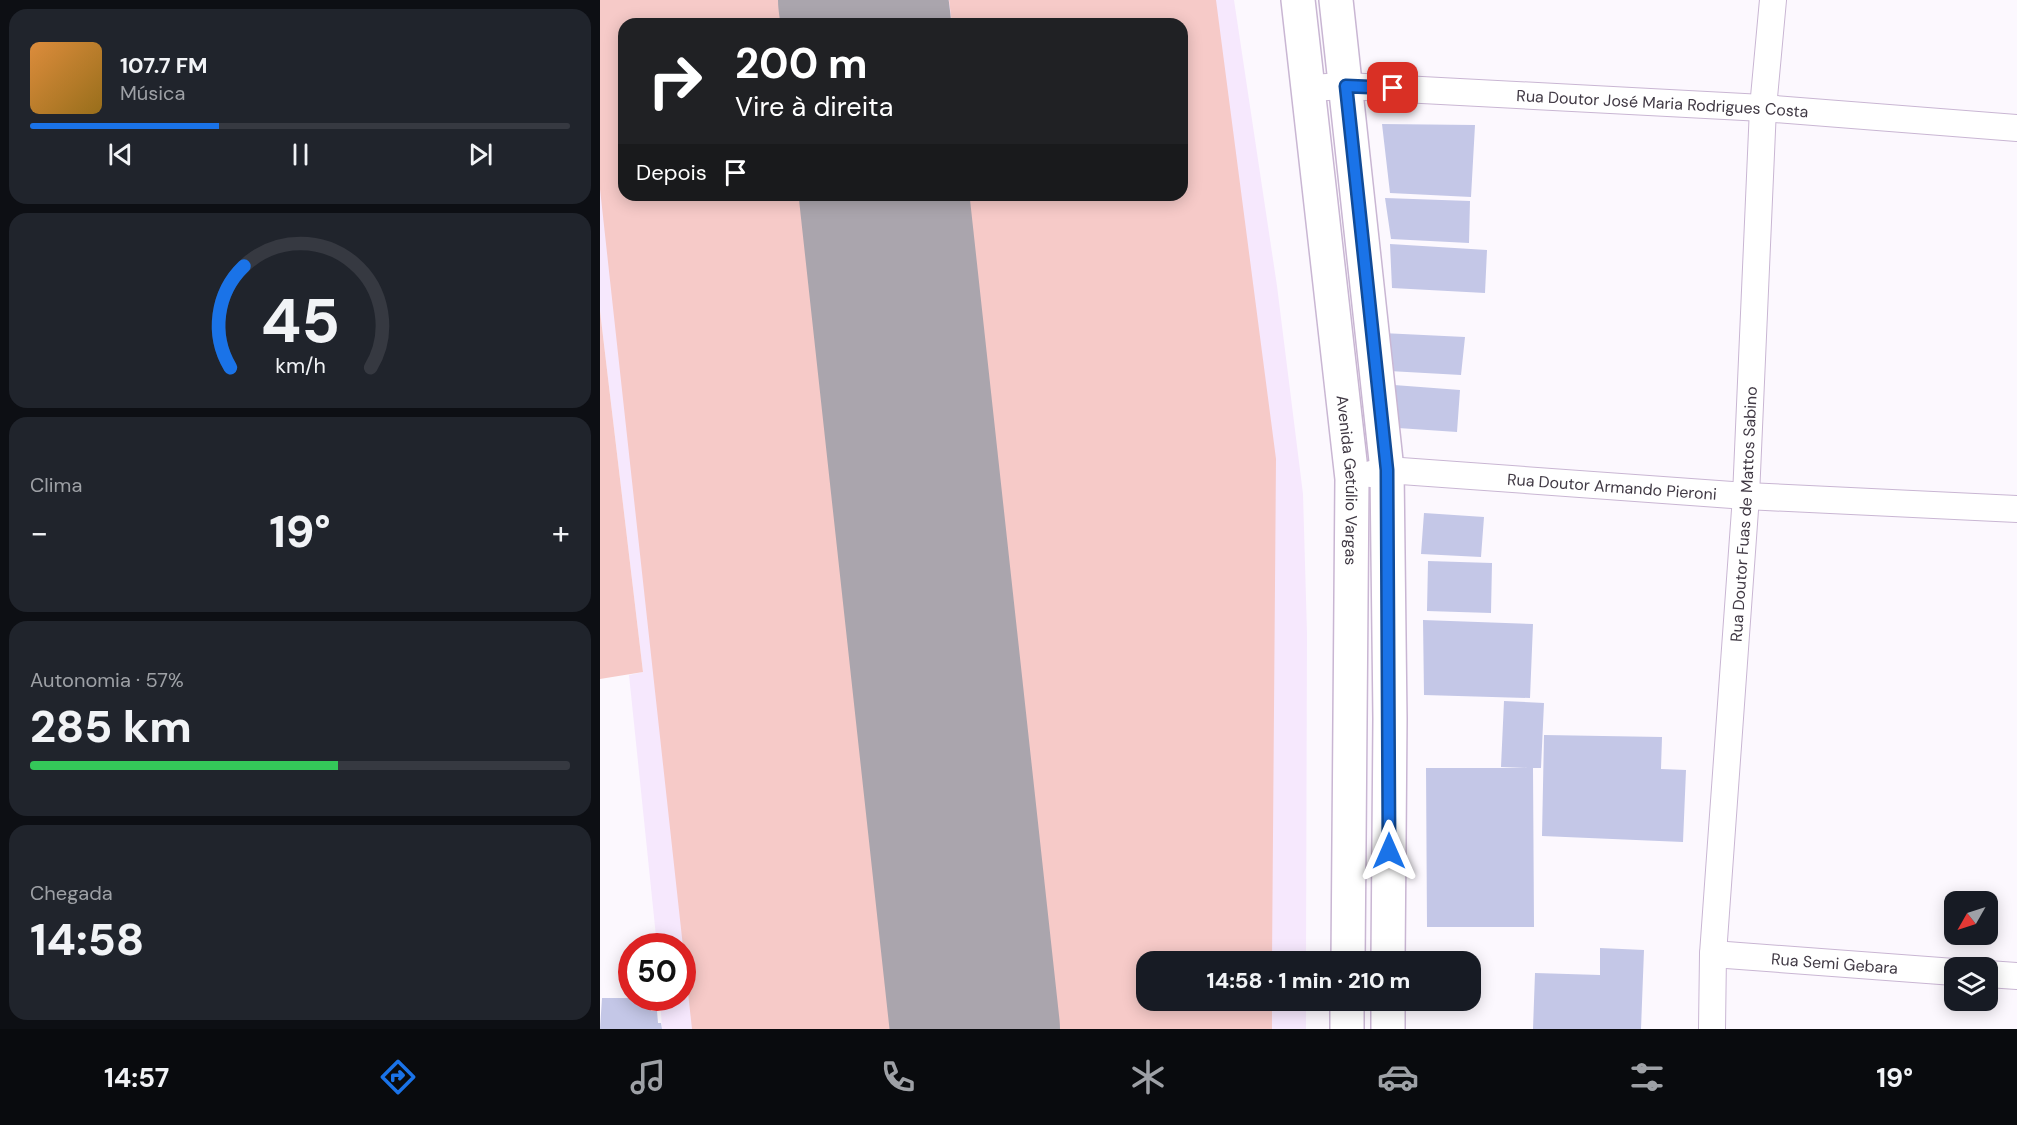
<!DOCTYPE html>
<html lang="pt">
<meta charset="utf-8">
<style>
body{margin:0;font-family:"DM Sans",sans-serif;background:#20242c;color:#f1f3f6;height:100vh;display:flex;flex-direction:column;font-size:22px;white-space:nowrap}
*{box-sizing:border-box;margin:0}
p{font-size:20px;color:#9ea1a6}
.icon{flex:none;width:33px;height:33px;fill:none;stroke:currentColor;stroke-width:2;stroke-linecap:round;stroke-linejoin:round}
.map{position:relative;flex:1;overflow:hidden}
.panel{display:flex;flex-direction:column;gap:9px;padding:9px;background:#0d0f14;width:600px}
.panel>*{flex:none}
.banner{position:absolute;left:18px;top:18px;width:570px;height:183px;border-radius:18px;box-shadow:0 3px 15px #0003;background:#202124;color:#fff;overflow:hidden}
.needle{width:39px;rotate:231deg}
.buttons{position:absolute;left:1344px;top:891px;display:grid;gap:12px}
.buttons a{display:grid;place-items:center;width:54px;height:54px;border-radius:12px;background:#171b24;box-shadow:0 3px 15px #0003;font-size:30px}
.speed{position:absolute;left:18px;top:933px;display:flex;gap:12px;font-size:30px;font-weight:700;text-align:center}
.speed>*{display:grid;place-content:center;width:78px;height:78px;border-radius:50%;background:#171b24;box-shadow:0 3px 15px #0003;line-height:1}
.speed .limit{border:9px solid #d22;background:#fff;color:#111}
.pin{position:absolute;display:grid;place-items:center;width:51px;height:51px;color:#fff;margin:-26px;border-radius:12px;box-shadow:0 3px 9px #0006}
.me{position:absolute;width:66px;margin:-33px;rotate:0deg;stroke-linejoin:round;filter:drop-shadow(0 0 4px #0008)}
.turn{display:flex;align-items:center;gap:21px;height:126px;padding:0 18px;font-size:27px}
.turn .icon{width:78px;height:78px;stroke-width:2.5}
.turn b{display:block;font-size:42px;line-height:51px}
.then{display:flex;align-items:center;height:57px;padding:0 18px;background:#0003;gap:12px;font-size:22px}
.big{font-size:45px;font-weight:800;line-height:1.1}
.panel .card{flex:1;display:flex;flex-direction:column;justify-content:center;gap:9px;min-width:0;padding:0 21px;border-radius:18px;background:#20242c}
.panel .dial{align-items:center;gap:0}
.dial svg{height:156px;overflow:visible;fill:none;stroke:#363941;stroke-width:7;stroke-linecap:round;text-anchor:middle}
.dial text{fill:#f1f3f6;stroke:none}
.song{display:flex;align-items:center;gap:18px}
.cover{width:72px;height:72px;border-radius:9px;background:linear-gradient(135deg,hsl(30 70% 55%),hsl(40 70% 35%))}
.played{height:6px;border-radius:3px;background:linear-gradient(90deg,#1a73e8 35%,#363941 35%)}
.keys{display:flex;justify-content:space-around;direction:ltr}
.heat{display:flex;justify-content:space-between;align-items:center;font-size:33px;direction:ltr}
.charge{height:9px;border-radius:4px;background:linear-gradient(90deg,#34c759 57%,#363941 0)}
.trip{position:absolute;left:536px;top:951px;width:345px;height:60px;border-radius:18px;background:#171b24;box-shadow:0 3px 15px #0003;font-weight:800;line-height:60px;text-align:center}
.tab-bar{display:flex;height:96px;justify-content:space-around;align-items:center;background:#090b0e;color:#9ea1a6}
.tab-bar .icon{width:42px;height:42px}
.tab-bar .active{color:#1a73e8}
.tab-bar b{font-size:27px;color:#f1f3f6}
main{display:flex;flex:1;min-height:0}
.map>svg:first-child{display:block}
</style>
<main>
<section class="panel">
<div class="card">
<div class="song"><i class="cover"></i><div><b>107.7 FM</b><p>Música</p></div></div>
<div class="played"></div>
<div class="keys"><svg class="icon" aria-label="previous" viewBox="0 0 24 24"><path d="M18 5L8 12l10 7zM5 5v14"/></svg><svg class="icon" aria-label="pause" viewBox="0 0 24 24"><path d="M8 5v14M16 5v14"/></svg><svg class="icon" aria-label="next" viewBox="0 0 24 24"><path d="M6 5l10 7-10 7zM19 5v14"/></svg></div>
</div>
<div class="card dial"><svg viewBox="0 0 100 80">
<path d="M14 69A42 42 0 1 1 86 69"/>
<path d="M14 69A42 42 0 0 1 21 17" stroke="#1a73e8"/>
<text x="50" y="56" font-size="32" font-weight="700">45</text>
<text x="50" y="72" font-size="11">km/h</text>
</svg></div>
<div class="card"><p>Clima</p>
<div class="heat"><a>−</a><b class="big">19°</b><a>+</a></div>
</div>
<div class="card"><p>Autonomia · 57%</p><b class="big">285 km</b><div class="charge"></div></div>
<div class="card"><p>Chegada</p><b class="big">14:58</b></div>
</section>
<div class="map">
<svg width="1417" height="1029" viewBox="0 0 1417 1029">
<rect width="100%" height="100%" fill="#fcf8fe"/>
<!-- built -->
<path fill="#f6e8fd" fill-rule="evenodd" d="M 0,0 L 634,0 L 677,286 L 703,494 L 707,633 L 706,961 L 546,962 L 546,1000 L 706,1001 L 706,1029 L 62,1029 L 60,998 L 82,998 L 82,946 L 57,946 L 29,675 L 43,672 L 0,311 ZM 24,24 L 582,24 L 582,195 L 24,195 Z"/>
<!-- green -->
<path fill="#f6cac8" d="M 0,0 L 190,0 L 193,24 L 24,24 L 24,195 L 211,195 L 300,1029 L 92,1029 L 0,189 Z
M 349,0 L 616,0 L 676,459 L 672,961 L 546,962 L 546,1000 L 672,1001 L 672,1029 L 452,1029 L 369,195 L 582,195 L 582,24 L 352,24 Z
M 0,311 L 43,672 L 0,679 Z"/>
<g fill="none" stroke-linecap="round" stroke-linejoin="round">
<!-- runway -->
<path stroke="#aaa5ad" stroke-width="170" d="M 263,0 L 266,24
M 284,195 L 375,1029"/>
</g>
<!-- building -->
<path fill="#c4c7e7" d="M 782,124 L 875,125 L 871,197 L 790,193 Z
M 785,198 L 870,201 L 869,243 L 791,239 Z
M 790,244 L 887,250 L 885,293 L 792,288 Z
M 782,333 L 865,337 L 861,375 L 789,371 Z
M 794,385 L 860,390 L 857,432 L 798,428 Z
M 824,513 L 884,517 L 881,557 L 821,554 Z
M 828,561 L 892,563 L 891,613 L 827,611 Z
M 823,620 L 933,624 L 930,698 L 824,695 Z
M 904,701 L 944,703 L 941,768 L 933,768 L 934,927 L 827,927 L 826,768 L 928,768 L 901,767 Z
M 944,735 L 1062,737 L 1061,769 L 1086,770 L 1083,842 L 942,836 Z
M 1000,948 L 1044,950 L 1041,1029 L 933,1029 L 935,973 L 1000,975 Z
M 2,998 L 51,998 L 51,1011 L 57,1011 L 58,1023 L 61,1023 L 62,1029 L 0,1029 Z"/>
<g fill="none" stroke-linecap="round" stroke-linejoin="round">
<defs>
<g id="minor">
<path id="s1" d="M 709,88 L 746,86 L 1163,108 L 1417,128"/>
<path id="s2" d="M 771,474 L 787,470 L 1146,496 L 1417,509"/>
<path id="s3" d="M 1113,954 L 1354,972"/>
<path d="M 1388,974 L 1417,976"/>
<path id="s4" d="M 1112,1029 L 1113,954 L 1146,496 L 1163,108 L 1173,0"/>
</g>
<g id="secondary">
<path id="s5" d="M 698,0 L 752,479 L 748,962"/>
<path d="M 736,0 L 787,470 L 790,719 L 788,962"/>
<path d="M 747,1029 L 747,1000"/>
<path d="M 788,1029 L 788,1000"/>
</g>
</defs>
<!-- minor casing -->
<use href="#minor" stroke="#c9b6d3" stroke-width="28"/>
<!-- secondary casing -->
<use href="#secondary" stroke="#c9b6d3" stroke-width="36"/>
<!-- minor -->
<use href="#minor" stroke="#fff" stroke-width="26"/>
<!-- secondary -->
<use href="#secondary" stroke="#fff" stroke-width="33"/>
</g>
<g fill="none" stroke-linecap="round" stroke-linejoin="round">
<defs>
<path id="route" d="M 789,851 L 787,470 L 746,86 L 793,88"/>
</defs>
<!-- route casing -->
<use href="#route" stroke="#114b97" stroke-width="15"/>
<!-- route -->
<use href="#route" stroke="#1a73e8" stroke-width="10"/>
</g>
<g text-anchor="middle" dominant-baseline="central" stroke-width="4.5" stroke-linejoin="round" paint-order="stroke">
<!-- street labels -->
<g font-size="16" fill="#403944" stroke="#fff">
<text stroke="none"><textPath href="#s1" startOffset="354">Rua Doutor José Maria Rodrigues Costa</textPath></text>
<text stroke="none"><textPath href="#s5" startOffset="483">Avenida Getúlio Vargas</textPath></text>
<text stroke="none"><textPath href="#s2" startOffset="242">Rua Doutor Armando Pieroni</textPath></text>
<text stroke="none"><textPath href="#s4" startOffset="516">Rua Doutor Fuas de Mattos Sabino</textPath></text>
<text stroke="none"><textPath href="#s3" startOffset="122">Rua Semi Gebara</textPath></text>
</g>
</g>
</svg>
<div class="buttons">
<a><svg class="needle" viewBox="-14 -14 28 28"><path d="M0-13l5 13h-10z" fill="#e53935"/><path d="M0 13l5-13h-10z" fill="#9ea1a6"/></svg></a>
<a><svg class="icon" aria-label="layers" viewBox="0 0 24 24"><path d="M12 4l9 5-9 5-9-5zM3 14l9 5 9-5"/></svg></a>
</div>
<div class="speed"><div class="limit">50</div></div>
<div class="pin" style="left:793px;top:88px;background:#d93025"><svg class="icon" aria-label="arrive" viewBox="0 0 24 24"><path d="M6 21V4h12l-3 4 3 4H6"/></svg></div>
<svg class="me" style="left:789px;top:851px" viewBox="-20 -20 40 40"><path d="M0-17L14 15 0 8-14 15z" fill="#1a73e8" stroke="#fff" stroke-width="4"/></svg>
<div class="trip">14:58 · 1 min · 210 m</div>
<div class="banner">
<div class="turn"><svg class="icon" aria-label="right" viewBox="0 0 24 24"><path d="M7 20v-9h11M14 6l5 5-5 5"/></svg><div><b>200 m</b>Vire à direita</div></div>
<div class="then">Depois<svg class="icon" aria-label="arrive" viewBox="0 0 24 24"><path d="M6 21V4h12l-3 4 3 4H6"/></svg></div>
</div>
</div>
</main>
<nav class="tab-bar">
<b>14:57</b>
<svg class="icon active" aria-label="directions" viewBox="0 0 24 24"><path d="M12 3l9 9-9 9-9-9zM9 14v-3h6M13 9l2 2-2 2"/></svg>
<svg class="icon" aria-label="music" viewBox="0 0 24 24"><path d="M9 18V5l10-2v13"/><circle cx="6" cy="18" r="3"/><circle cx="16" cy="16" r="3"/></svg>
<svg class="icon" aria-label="phone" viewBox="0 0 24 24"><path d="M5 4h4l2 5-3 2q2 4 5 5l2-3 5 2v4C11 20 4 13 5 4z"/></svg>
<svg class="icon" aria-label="climate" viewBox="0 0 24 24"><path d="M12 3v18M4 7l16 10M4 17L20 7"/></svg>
<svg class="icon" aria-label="car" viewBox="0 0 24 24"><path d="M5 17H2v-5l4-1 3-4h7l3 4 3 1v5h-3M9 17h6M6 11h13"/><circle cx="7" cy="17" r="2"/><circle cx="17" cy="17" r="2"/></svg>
<svg class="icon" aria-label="filters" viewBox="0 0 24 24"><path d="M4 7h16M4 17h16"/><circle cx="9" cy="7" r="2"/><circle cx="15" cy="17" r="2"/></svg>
<b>19°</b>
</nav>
